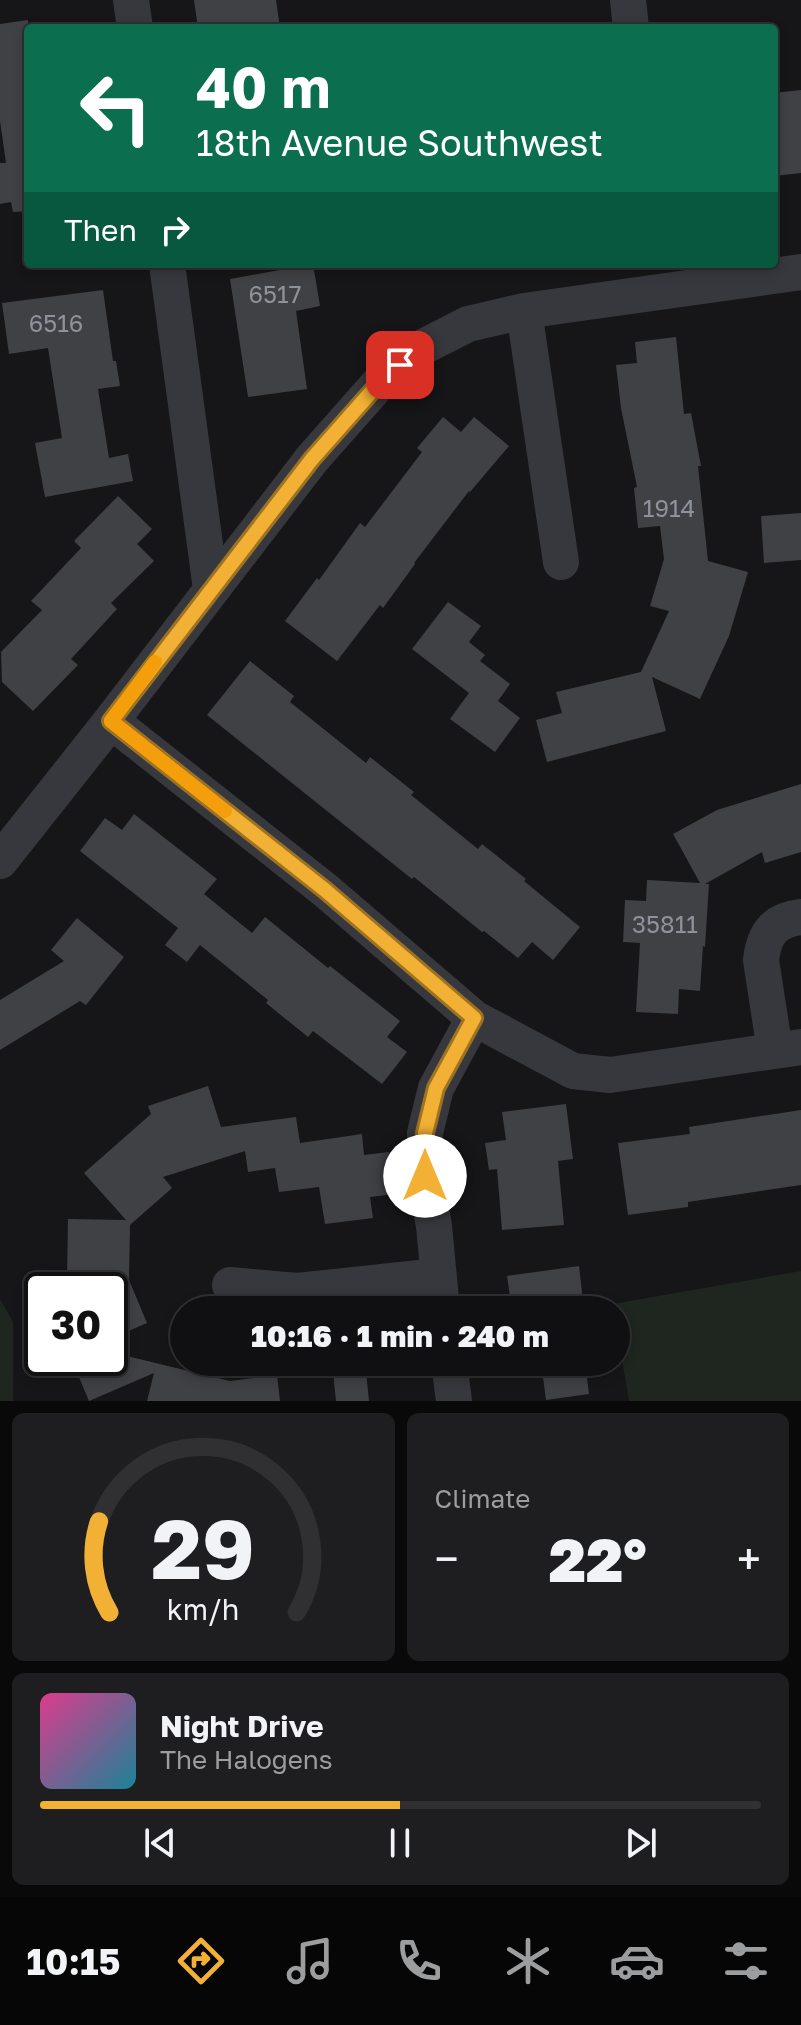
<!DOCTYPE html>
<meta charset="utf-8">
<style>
body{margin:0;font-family:"Golos Text",sans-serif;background:#1e1e20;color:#f1f3f6;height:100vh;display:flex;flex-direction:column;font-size:30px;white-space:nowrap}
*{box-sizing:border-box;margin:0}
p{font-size:26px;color:#9c9d9f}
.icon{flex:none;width:44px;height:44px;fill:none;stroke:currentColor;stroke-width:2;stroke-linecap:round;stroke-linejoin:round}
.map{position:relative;height:1401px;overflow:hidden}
.details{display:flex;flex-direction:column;gap:12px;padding:12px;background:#09090a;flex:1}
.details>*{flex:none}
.top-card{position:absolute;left:24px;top:24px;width:754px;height:244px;border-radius:8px;box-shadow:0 4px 12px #0003,0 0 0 2px #303032;background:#0b6e4f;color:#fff;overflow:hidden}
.speed{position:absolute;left:24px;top:1272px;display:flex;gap:16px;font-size:40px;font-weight:700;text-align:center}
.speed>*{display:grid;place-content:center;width:104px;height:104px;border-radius:50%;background:#101012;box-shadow:0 4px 12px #0003,0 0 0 2px #303032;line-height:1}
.speed .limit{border:4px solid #111;border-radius:12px;background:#fff;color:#111}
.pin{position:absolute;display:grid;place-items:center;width:68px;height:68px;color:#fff;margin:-34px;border-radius:16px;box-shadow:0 4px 12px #0006}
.me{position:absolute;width:88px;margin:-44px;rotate:0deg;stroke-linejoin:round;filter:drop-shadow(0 0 6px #0008)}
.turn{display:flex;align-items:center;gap:28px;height:168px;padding:0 40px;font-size:36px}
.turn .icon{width:104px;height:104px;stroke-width:2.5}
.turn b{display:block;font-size:56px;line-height:68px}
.then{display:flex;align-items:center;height:76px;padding:0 40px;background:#0003;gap:16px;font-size:30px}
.big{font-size:60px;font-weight:800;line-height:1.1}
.details .widget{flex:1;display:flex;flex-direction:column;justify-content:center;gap:12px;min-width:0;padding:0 28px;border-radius:12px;background:#1e1e20}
.details .dial{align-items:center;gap:0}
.dial svg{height:208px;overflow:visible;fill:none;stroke:#303032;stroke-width:7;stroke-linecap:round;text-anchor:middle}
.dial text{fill:#f1f3f6;stroke:none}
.song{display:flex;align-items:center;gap:24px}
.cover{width:96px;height:96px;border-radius:12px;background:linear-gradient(135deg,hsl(330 70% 55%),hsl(190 70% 35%))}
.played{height:8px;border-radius:4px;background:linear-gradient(90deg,#f2b134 50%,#303032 50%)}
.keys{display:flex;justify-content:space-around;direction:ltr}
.heat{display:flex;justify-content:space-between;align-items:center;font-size:44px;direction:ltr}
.details .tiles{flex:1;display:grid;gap:12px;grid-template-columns:1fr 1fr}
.widget:last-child{grid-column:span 2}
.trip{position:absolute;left:170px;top:1296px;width:460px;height:80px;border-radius:40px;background:#101012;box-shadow:0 4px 12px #0003,0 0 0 2px #303032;font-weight:800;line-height:80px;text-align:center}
.dock{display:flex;height:128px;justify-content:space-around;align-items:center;background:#060607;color:#9c9d9f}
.dock .icon{width:56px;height:56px}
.dock .current{color:#f2b134}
.dock b{font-size:36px;color:#f1f3f6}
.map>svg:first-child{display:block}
</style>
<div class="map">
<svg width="801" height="1401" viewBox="0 0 801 1401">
<rect width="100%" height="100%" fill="#161618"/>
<!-- green -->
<path fill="#1e261f" d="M 801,1271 L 801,1401 L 629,1401 L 616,1324 L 616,1310 L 614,1310 L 613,1304 Z
M 0,1299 L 13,1322 L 13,1401 L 0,1401 Z"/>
<!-- building -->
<path fill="#404145" d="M 194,0 L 276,0 L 280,28 L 198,28 Z
M 28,20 L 28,211 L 13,212 L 11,202 L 0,204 L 0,163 L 6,163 L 0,121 L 0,24 Z
M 801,90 L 801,173 L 774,176 L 774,93 Z
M 313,264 L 320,306 L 296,311 L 307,389 L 248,397 L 230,279 Z
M 103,290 L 113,361 L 116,361 L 120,386 L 98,389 L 109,458 L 128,454 L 133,481 L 45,497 L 35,443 L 62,438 L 48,348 L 9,354 L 2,303 Z
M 676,337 L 684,414 L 691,413 L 701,466 L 698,466 L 708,561 L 748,572 L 729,636 L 700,699 L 652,677 L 666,731 L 547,762 L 536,720 L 562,713 L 556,692 L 641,672 L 669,611 L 650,606 L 664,559 L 660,526 L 638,528 L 634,488 L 637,487 L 621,408 L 616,365 L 637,363 L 635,342 Z
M 443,417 L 461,432 L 474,417 L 509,446 L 470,492 L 469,491 L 414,563 L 415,564 L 383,608 L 380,605 L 337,661 L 285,621 L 317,578 L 319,580 L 360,523 L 365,527 L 422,452 L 417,448 Z
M 118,496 L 152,529 L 137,544 L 154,561 L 111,603 L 117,609 L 71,659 L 78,665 L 33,711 L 2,682 L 1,652 L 42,610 L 31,601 L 81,548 L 74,541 Z
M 801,513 L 801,560 L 764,563 L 761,516 Z
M 448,602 L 481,626 L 469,642 L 485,655 L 480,661 L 510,684 L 498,701 L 520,718 L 495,752 L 450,719 L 469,693 L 412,649 Z
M 250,661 L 294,696 L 290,702 L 366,763 L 370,757 L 414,792 L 411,795 L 478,849 L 482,844 L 526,879 L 524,881 L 580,927 L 553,960 L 532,942 L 518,958 L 484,931 L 482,932 L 414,877 L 412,879 L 207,715 Z
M 801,784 L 801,852 L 765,863 L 762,852 L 705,884 L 709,884 L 705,947 L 703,946 L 700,991 L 679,989 L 678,1014 L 636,1012 L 640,943 L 623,942 L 625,900 L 646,901 L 647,880 L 700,883 L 673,834 L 717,810 Z
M 134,814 L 217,879 L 204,894 L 226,912 L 252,933 L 265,917 L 328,968 L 330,966 L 400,1021 L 387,1037 L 407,1052 L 382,1084 L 313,1031 L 308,1037 L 266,1003 L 268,1000 L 200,945 L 187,962 L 165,945 L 178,928 L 80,851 L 105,818 L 122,830 Z
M 77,918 L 124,957 L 86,1005 L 80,1001 L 0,1050 L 0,1000 L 64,961 L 51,950 Z
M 208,1086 L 221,1127 L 296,1117 L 300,1143 L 362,1134 L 364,1155 L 389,1152 L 395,1194 L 370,1197 L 373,1218 L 325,1224 L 319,1187 L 279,1192 L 275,1168 L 248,1172 L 245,1151 L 163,1177 L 172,1188 L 130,1225 L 129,1280 L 147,1323 L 110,1339 L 110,1281 L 67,1280 L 68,1219 L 126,1220 L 84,1173 L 151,1114 L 148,1106 Z
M 566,1104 L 573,1159 L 558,1161 L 564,1225 L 502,1230 L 497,1169 L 489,1170 L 485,1143 L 506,1140 L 502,1112 Z
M 801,1110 L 801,1185 L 688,1202 L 688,1207 L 628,1215 L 618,1143 L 690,1134 L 689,1127 Z
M 579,1266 L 584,1310 L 512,1310 L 507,1276 Z
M 110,1352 L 230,1381 L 277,1375 L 280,1401 L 147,1401 L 154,1373 L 89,1401 L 71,1358 L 110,1358 Z
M 332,1362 L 365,1362 L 369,1401 L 336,1401 Z
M 541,1362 L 585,1362 L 589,1394 L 546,1400 Z"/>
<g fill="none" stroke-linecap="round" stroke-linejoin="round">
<!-- minor -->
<path stroke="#37383d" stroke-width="36" d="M 131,0 L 135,28
M 628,0 L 631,28
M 167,264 L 211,589
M 524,311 L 561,562
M 111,721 L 325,890 L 474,1018 L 573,1071 L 610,1075 L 801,1047
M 0,861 L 111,721 L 312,459 L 380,382 L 419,349 L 468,324 L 524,311 L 801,272
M 775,1051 L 761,960 C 764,934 774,920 801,917
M 230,1285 L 297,1291 L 438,1276
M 442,1310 L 434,1226 L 425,1176 L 425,1133 L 436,1088 L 474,1018
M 449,1362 L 454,1401"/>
</g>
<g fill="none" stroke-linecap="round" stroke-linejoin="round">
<defs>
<path id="route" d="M 400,365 L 380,382 L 312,459 L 111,721 L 325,890 L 474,1018 L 436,1088 L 425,1133 L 425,1176"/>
</defs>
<!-- route casing -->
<use href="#route" stroke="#9d7322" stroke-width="20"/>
<!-- route -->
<use href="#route" stroke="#f2b134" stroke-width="14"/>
<!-- slow -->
<path stroke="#f59e0b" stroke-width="14" d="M 155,662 L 111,721 L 225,811"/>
</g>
<g text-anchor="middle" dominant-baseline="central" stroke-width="8" stroke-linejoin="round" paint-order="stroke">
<!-- number labels -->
<g font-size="24" fill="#8e929b">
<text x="275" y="293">6517</text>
<text x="56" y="322">6516</text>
<text x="669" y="507">1914</text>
<text x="665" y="923">35811</text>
</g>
</g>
</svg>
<div class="speed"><div class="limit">30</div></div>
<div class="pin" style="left:400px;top:365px;background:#d93025"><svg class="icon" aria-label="arrive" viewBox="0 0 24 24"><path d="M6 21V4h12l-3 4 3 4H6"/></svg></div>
<svg class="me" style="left:425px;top:1176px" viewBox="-20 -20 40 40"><circle r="19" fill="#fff"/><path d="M0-13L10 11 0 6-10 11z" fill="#f2b134"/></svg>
<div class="trip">10:16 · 1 min · 240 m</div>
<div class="top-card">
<div class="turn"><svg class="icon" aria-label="left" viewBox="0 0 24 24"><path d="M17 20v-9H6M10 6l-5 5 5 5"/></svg><div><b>40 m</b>18th Avenue Southwest</div></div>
<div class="then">Then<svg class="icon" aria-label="right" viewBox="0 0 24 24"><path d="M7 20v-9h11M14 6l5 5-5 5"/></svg></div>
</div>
</div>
<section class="details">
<div class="tiles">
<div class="widget dial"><svg viewBox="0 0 100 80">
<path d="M14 69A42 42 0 1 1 86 69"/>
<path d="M14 69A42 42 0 0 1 10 34" stroke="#f2b134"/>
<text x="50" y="56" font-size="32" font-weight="700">29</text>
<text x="50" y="72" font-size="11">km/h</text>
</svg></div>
<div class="widget"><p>Climate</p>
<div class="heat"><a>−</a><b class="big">22°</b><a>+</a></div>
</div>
<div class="widget">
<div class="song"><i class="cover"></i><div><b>Night Drive</b><p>The Halogens</p></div></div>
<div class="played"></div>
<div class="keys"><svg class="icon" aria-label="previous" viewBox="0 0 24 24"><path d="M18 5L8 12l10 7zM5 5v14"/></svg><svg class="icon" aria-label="pause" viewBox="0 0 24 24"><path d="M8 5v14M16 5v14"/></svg><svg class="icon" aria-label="next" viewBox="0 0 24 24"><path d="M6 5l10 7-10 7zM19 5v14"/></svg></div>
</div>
</div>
</section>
<nav class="dock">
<b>10:15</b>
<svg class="icon current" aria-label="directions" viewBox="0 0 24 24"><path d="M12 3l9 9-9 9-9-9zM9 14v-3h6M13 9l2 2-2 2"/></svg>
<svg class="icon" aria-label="music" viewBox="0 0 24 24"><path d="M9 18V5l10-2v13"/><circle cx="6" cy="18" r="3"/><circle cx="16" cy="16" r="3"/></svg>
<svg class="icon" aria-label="phone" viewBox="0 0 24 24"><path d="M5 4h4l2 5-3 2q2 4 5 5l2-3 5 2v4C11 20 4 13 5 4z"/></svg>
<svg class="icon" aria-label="climate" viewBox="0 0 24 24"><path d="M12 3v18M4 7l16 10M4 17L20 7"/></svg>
<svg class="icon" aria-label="car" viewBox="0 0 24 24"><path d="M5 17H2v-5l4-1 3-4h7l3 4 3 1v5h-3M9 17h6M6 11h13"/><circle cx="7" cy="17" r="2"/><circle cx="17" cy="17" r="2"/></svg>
<svg class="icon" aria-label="filters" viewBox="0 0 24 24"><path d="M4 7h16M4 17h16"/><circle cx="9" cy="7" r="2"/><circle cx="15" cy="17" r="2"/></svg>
</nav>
